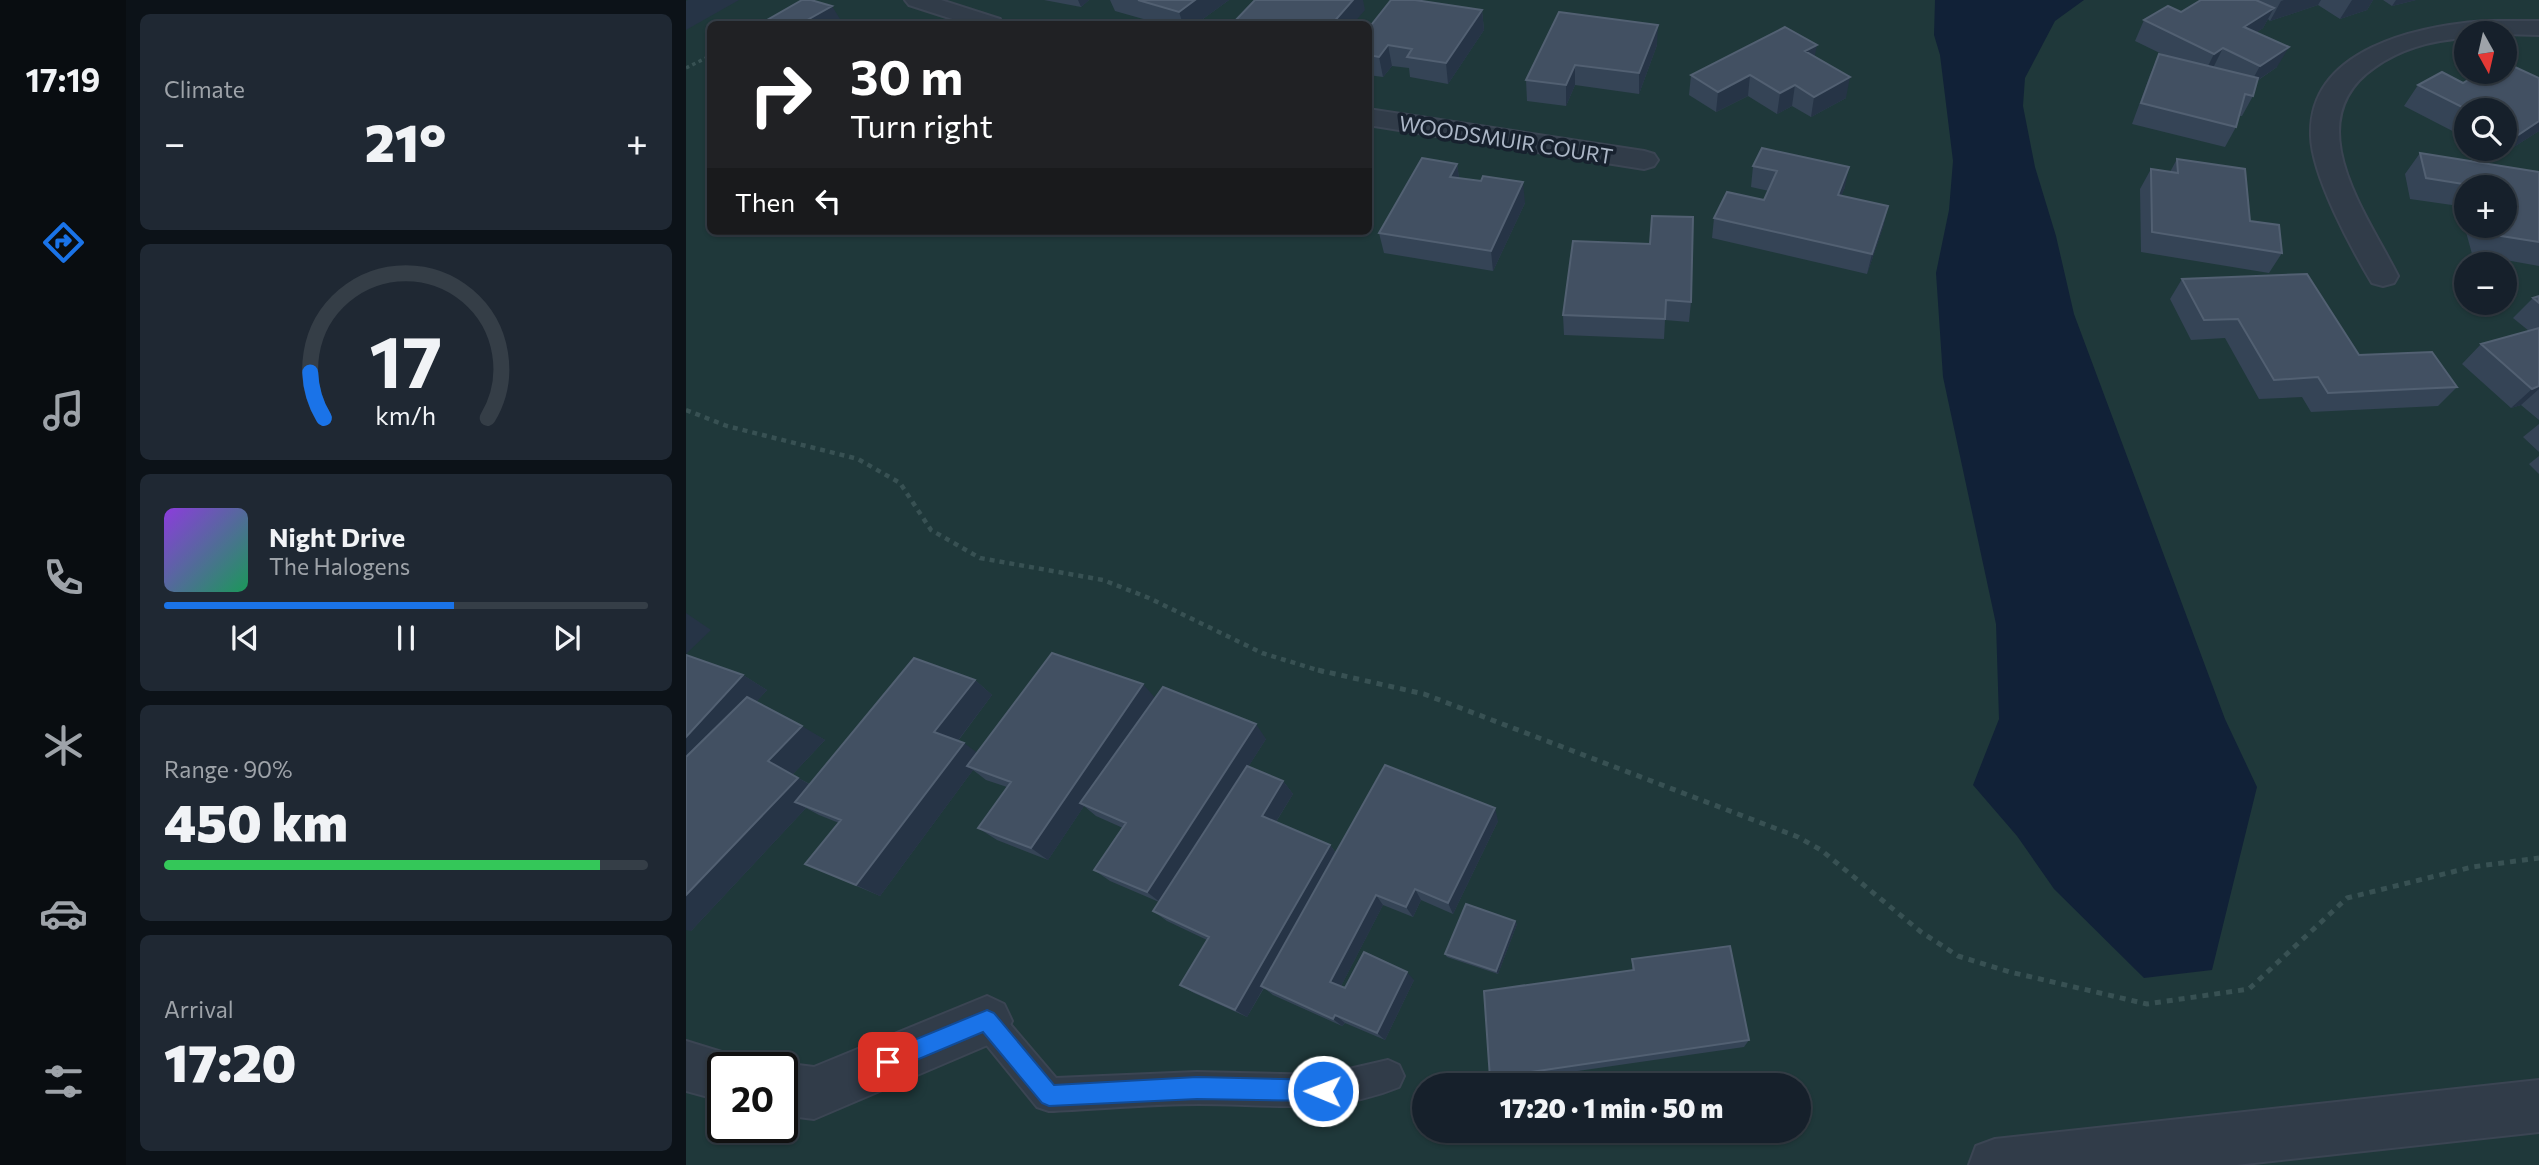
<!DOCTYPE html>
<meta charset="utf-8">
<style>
body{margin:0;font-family:Commissioner,sans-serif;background:#1f2833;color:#f1f3f6;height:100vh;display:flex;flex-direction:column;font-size:26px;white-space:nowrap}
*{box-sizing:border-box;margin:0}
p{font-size:23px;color:#9ea3a9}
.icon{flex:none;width:38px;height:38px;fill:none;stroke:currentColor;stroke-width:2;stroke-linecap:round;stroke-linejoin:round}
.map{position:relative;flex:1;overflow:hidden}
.sheet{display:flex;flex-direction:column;gap:14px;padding:14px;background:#0c1218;width:560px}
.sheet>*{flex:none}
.hud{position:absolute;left:21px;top:21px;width:665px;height:214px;border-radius:10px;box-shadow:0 2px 5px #0004,0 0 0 2px #353e47;background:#202124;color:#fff;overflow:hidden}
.needle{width:46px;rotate:172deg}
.buttons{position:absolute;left:1768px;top:21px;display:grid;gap:14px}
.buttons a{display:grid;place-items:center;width:63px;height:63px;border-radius:50%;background:#16202b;box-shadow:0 2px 5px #0004,0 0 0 2px #353e47;font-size:35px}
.speed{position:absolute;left:21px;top:1052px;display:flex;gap:14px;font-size:35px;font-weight:700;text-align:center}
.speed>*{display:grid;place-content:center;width:91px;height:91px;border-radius:50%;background:#16202b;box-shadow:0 2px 5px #0004,0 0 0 2px #353e47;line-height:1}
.speed .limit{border:4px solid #111;border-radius:10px;background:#fff;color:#111}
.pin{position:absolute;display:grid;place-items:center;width:60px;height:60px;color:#fff;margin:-30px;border-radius:14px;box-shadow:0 4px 10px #0006}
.me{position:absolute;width:77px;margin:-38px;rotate:271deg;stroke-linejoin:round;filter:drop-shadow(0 0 5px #0008)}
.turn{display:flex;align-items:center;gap:24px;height:147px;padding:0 28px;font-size:32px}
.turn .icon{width:91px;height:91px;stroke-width:2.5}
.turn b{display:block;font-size:49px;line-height:60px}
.then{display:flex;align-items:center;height:66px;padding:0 28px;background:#0003;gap:14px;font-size:26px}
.big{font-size:52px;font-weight:800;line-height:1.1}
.sheet .tile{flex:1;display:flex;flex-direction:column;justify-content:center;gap:10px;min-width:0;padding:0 24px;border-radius:10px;background:#1f2833}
.sheet .dial{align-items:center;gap:0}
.dial svg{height:182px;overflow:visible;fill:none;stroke:#353e47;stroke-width:7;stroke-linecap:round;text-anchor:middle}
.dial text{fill:#f1f3f6;stroke:none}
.song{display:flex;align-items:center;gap:21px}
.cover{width:84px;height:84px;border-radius:10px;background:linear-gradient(135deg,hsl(270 70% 55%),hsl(150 70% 35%))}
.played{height:7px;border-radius:4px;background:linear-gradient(90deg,#1a73e8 60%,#353e47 60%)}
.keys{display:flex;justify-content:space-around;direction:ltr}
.heat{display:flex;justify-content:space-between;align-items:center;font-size:38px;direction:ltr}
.charge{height:10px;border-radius:5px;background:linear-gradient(90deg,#34c759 90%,#353e47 0)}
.trip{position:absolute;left:726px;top:1073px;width:399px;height:70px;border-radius:35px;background:#16202b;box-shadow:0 2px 5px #0004,0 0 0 2px #353e47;font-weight:800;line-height:70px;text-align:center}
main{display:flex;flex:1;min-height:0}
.tab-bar{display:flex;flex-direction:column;width:126px;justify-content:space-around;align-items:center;background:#090d11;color:#9ea3a9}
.tab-bar .icon{width:49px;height:49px}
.tab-bar .active{color:#1a73e8}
.tab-bar b{font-size:32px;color:#f1f3f6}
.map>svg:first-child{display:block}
</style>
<main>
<nav class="tab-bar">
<b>17:19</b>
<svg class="icon active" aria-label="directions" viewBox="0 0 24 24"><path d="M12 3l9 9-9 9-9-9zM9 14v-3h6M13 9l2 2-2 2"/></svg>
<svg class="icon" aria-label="music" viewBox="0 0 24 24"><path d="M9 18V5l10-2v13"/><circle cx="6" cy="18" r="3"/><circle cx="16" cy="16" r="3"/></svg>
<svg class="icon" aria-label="phone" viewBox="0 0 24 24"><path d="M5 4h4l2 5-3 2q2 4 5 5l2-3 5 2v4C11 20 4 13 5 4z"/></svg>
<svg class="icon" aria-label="climate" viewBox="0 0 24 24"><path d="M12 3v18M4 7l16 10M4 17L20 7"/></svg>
<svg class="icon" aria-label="car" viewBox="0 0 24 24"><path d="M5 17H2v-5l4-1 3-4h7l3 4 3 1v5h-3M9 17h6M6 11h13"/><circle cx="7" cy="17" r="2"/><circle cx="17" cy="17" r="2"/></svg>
<svg class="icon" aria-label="filters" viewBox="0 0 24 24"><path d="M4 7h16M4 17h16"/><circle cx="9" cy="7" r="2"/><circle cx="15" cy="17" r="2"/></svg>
</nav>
<section class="sheet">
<div class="tile"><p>Climate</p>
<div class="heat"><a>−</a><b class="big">21°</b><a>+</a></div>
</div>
<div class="tile dial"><svg viewBox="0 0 100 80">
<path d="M14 69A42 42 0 1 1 86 69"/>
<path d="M14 69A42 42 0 0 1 8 49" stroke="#1a73e8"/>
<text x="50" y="56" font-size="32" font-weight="700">17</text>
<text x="50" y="72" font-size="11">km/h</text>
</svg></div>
<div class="tile">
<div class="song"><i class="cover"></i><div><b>Night Drive</b><p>The Halogens</p></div></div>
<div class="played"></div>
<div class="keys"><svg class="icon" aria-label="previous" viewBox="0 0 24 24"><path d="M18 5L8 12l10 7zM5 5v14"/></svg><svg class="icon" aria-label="pause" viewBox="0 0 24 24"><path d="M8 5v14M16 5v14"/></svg><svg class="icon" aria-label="next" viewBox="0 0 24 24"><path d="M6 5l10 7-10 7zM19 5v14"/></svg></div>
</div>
<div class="tile"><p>Range · 90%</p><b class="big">450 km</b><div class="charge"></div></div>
<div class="tile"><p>Arrival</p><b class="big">17:20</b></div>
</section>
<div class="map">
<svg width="1853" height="1165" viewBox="0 0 1853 1165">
<rect width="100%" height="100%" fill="#1e2a39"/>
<!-- green -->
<path fill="#1f383a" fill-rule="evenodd" d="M 0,0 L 1853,0 L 1853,1165 L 0,1165 ZM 24,24 L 682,24 L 682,231 L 24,231 ZM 1780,33 L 1818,33 L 1818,72 L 1780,72 ZM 1780,110 L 1818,110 L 1818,149 L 1780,149 ZM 1780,187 L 1818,187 L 1818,226 L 1780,226 ZM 1780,264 L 1818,264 L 1818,303 L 1780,303 ZM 37,1068 L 96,1068 L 96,1127 L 37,1127 ZM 738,1085 L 1113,1085 L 1113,1130 L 738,1130 Z"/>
<!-- water -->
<path fill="#112137" d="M 1249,0 L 1398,0 L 1369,21 L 1339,78 L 1337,106 L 1349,167 L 1370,236 L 1388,314 L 1539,719 L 1571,787 L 1526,970 L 1458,978 L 1368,889 L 1331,836 L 1287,785 L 1313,719 L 1310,624 L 1257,377 L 1250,273 L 1263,210 L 1267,161 L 1254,55 L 1248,35 Z"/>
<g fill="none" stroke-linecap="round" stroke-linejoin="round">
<defs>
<path id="lane" d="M 301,1005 L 312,1010 L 370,1078 L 511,1072 L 637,1075 L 702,1060 L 713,1065 L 718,1076 L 713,1087 C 646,1115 583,1104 513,1104 C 463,1104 413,1109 363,1111 L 351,1107 L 290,1032 L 285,1021 L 290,1010 Z"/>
<path id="street" d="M 219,0 L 255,0 L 314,19 L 317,24 L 282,24 L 223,5 Z
M 1799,21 L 1853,21 L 1853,35 L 1780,33 L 1780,38 C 1747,40 1716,48 1689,67 C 1610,121 1681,214 1712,276 L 1708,283 L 1697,286 L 1686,283 C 1665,248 1626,176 1625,136 C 1622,48 1733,26 1799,21 Z
M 682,109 L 958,151 L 968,154 L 972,160 L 968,166 L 958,169 L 682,125 Z
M 301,996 L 318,1004 L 326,1021 L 318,1038 L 128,1119 L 96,1115 L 96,1068 L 86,1068 L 96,1063 L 128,1067 Z
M 0,1041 L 55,1058 L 59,1068 L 37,1068 L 37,1101 L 0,1091 Z
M 1853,1080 L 1853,1132 L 1550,1165 L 1283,1165 L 1290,1146 L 1309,1139 Z"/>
</defs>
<!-- lane casing -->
<use href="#lane" stroke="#3b4553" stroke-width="4"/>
<!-- street casing -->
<use href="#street" stroke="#3b4553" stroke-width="4"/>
<!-- path-far2 -->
<path stroke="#385153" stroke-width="3.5" stroke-dasharray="3.5 3.5" stroke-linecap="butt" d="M 0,68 L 24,56"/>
<!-- path-far1 -->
<path stroke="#385153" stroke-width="4.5" stroke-dasharray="5 5" stroke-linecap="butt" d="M 0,410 L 41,426 L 172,459 L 214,483 L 245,530 L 294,558 L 417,580 L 463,598 L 576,653 L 638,672"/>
<!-- path -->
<path stroke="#385153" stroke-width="5" stroke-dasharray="6 6" stroke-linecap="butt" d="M 632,670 L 738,694 L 1112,837 L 1135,850 L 1235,932 L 1272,956 L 1324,972 L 1461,1004 L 1563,989 L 1661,898 L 1786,867 L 1853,858"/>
<!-- lane -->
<use href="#lane" fill="#313c49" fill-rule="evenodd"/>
<!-- street -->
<use href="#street" fill="#313c49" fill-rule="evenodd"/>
</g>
<!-- wall -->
<path fill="#354456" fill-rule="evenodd" d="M 358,0 L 403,0 L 395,7 Z
M 424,0 L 543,0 L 510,24 L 475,24 L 429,11 Z
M 1515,0 L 1687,0 L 1681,10 L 1654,19 L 1632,5 L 1584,21 L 1582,19 L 1577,28 L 1571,32 L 1591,67 L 1571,81 L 1567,96 L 1556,116 L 1553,116 L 1550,127 L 1539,147 L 1446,124 L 1464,75 L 1473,54 L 1480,56 L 1449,41 L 1458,20 L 1495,12 Z
M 1697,0 L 1730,0 L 1706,6 Z
M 796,10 L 798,30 L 762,84 L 724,77 L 723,68 L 706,66 L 697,77 L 682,75 L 682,29 Z
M 873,12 L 971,45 L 953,94 L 889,85 L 880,106 L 841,101 L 840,80 Z
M 1129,57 L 1160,98 L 1125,117 L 1106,106 L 1091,114 L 1062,96 L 1030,112 L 1003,95 L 1005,75 Z
M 1853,78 L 1853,131 L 1815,155 L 1802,149 L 1818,149 L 1818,110 L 1780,110 L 1780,138 L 1718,106 L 1732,85 Z
M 1734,153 L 1853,172 L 1853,266 L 1786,254 L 1773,206 L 1724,199 L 1719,174 ZM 1780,187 L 1818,187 L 1818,226 L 1780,226 Z
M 1491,159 L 1596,253 L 1583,273 L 1455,252 L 1454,189 L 1465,169 L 1484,172 Z
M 771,164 L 773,178 L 795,181 L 839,203 L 807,271 L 698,253 L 693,233 Z
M 1067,166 L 1159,187 L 1155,196 L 1202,206 L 1197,227 L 1181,274 L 1026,238 L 1028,218 L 1078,200 L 1083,191 L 1065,187 Z
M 583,231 L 615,231 L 612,236 Z
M 887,241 L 1005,302 L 1003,322 L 979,320 L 978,339 L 878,335 L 877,315 Z
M 1496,279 L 1673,355 L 1771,387 L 1752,406 L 1625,412 L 1616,397 L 1573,399 L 1539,338 L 1505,340 L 1484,299 Z
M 1853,296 L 1853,420 L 1835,405 L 1825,408 L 1776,364 L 1795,344 L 1843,331 L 1827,318 L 1847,298 Z
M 1853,424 L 1853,452 L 1837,437 Z
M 1853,456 L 1853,474 L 1843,464 Z
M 57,675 L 81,690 L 70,702 L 139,740 L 106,775 L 124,784 L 289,680 L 306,695 L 272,741 L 291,753 L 469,698 L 580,739 L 562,767 L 597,781 L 607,794 L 590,822 L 644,845 L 650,853 L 812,821 L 767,914 L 735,900 L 727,917 L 697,905 L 655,986 L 659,988 L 728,980 L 699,1040 L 659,1023 L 656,1026 L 587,995 L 578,988 L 561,1017 L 508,993 L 494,985 L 521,940 L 481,921 L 467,911 L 473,902 L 424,881 L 408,870 L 437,828 L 410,816 L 398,806 L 362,860 L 311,840 L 292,828 L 321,787 L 300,780 L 287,770 L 194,896 L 119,864 L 153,823 L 133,815 L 120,808 L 5,931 Z
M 831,924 L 812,974 L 761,957 L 759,954 Z
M 946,959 L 1063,1040 L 1058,1047 L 808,1083 L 804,1078 L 946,971 Z"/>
<!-- shaded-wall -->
<path fill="#263446" d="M 2,0 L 53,0 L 0,30 L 0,1 Z
M 392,0 L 403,0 L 395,7 Z
M 509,0 L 543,0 L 510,24 L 497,24 L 493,12 Z
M 667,0 L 677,0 L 679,10 L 667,24 L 646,24 Z
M 1598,0 L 1635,0 L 1632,5 L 1584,21 L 1595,1 Z
M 1666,0 L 1687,0 L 1681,10 L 1654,19 Z
M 1710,0 L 1730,0 L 1706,6 Z
M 146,6 L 157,24 L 114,24 Z
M 1588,8 L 1577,28 L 1548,47 L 1558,27 Z
M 796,10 L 798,30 L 762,84 L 760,63 Z
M 972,25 L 971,45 L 953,94 L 953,73 Z
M 702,45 L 706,66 L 697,77 L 693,57 Z
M 1131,45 L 1127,65 L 1119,51 Z
M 1603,47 L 1591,67 L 1563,86 L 1574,66 Z
M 1537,48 L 1527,68 L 1518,74 L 1528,54 Z
M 889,65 L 889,85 L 880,106 L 880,85 Z
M 1064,75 L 1062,96 L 1030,112 L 1032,92 Z
M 1164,77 L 1160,98 L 1125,117 L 1128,97 Z
M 1109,85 L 1106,106 L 1091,114 L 1094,93 Z
M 1853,121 L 1853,131 L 1815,155 L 1832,135 Z
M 771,164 L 774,184 L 764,177 Z
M 1163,167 L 1159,187 L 1148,216 L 1152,195 Z
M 837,182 L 839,203 L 807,271 L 805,251 Z
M 1202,206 L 1197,227 L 1181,274 L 1186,254 Z
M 1853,386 L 1853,389 L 1835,405 L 1825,408 L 1846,389 Z
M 0,613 L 25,630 L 0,654 Z
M 57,675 L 81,690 L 0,781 L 0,737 Z
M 289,680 L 306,695 L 267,747 L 248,732 Z
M 457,684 L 470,699 L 394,803 L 398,806 L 362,860 L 345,848 Z
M 570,724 L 580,739 L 475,903 L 461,892 Z
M 116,726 L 139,740 L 106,775 L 82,761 Z
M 278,743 L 297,757 L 281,766 L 287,770 L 194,896 L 170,885 Z
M 112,778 L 136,791 L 109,802 L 120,808 L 5,931 L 0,930 L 0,895 Z
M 597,781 L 607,794 L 586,828 L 576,816 Z
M 809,808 L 812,821 L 767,914 L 762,903 Z
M 644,845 L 652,856 L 561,1017 L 549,1010 Z
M 729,889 L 735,900 L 727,917 L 720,907 Z
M 690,895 L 697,905 L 653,990 L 644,982 Z
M 829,921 L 831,924 L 812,974 L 810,971 Z
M 721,972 L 728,980 L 699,1040 L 691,1033 Z
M 649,1015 L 659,1023 L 656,1026 L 647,1019 Z"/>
<!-- building -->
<path fill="#425062" stroke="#526072" stroke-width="2" d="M 116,0 L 125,0 L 146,6 L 114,24 L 74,24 Z
M 452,0 L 509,0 L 493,12 Z
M 569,0 L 667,0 L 646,24 L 546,24 Z
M 705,0 L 729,0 L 796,10 L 760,63 L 721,57 L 726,49 L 702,45 L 693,57 L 682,55 L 682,29 Z
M 1515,0 L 1570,0 L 1588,8 L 1558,27 L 1603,47 L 1574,66 L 1537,48 L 1528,54 L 1458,20 L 1482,6 L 1495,12 Z
M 873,12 L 972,25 L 953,73 L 889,65 L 880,85 L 840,80 Z
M 1099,27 L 1131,45 L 1119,51 L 1164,77 L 1128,97 L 1109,85 L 1094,93 L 1064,75 L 1032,92 L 1005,75 Z
M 1473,54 L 1572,78 L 1567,96 L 1559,94 L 1550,127 L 1455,103 Z
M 1818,62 L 1853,78 L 1853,121 L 1832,135 L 1818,128 L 1818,110 L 1782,110 L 1732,85 L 1756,72 L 1777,83 L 1795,72 L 1818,72 Z
M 1076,148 L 1163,167 L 1152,195 L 1202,206 L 1186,254 L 1028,218 L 1041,192 L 1078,200 L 1091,171 L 1067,166 Z
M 1734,153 L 1853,172 L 1853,242 L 1803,234 L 1801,226 L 1818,226 L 1818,187 L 1790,187 L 1790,186 L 1740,178 Z
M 736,158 L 771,164 L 764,177 L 795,181 L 797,176 L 837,182 L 805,251 L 693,233 Z
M 1491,159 L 1559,169 L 1564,221 L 1593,225 L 1596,253 L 1466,232 L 1465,169 L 1492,173 Z
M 966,216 L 1007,217 L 1005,302 L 980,300 L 979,319 L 877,315 L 887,241 L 964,244 Z
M 1621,274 L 1673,355 L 1746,352 L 1771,387 L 1642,393 L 1632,377 L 1588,380 L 1552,319 L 1518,320 L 1496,279 Z
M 1853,296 L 1853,303 L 1847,298 Z
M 1853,328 L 1853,386 L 1846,389 L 1795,344 Z
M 366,653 L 457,684 L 345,848 L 292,828 L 325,782 L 281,766 Z
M 0,655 L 57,675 L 0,737 Z
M 228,658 L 289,680 L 248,732 L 278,743 L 170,885 L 119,864 L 155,820 L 109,802 Z
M 477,687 L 570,724 L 461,892 L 408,870 L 440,823 L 394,803 Z
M 61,697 L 116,726 L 82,761 L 112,778 L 0,895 L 0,757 Z
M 699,765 L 809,808 L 762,903 L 729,889 L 720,907 L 690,895 L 644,982 L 659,988 L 678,952 L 721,972 L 691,1033 L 649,1015 L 647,1019 L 575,986 Z
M 561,766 L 597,781 L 576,816 L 644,845 L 549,1010 L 494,985 L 523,937 L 467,911 Z
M 780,904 L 829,921 L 810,971 L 759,954 Z
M 1044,946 L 1063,1040 L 804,1078 L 798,991 L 948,970 L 946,959 Z"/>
<!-- route -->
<path fill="#1a73e8" stroke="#114b97" stroke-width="2" d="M 301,1010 L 308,1013 L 368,1085 L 511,1077 L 637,1080 L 644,1083 L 648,1091 L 644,1098 L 637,1101 L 511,1099 L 363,1106 L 356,1103 L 297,1032 L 202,1072 L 194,1069 L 191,1062 L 194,1054 Z"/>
<g text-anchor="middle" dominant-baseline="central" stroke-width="7" stroke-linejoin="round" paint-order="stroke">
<!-- far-street labels -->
<g font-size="21" fill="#abb6c6" stroke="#17212e">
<text transform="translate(820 139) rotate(9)">WOODSMUIR COURT</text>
</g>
</g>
</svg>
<div class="buttons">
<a><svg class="needle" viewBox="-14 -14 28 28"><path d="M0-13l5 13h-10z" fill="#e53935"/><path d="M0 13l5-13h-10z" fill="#9ea3a9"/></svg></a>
<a><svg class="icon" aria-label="search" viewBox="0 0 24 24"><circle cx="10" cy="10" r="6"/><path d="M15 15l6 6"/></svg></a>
<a>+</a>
<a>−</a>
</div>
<div class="speed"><div class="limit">20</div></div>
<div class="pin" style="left:202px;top:1062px;background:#d93025"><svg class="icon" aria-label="arrive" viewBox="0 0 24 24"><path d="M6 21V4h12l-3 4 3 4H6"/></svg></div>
<svg class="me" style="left:637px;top:1091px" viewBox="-20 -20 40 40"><circle r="17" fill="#1a73e8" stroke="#fff" stroke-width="3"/><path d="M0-11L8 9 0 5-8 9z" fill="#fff"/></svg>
<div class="trip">17:20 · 1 min · 50 m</div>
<div class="hud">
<div class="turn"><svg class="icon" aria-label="right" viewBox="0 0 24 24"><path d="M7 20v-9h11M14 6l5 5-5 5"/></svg><div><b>30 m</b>Turn right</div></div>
<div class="then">Then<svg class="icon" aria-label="left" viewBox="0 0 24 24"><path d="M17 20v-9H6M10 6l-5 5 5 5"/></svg></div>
</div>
</div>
</main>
